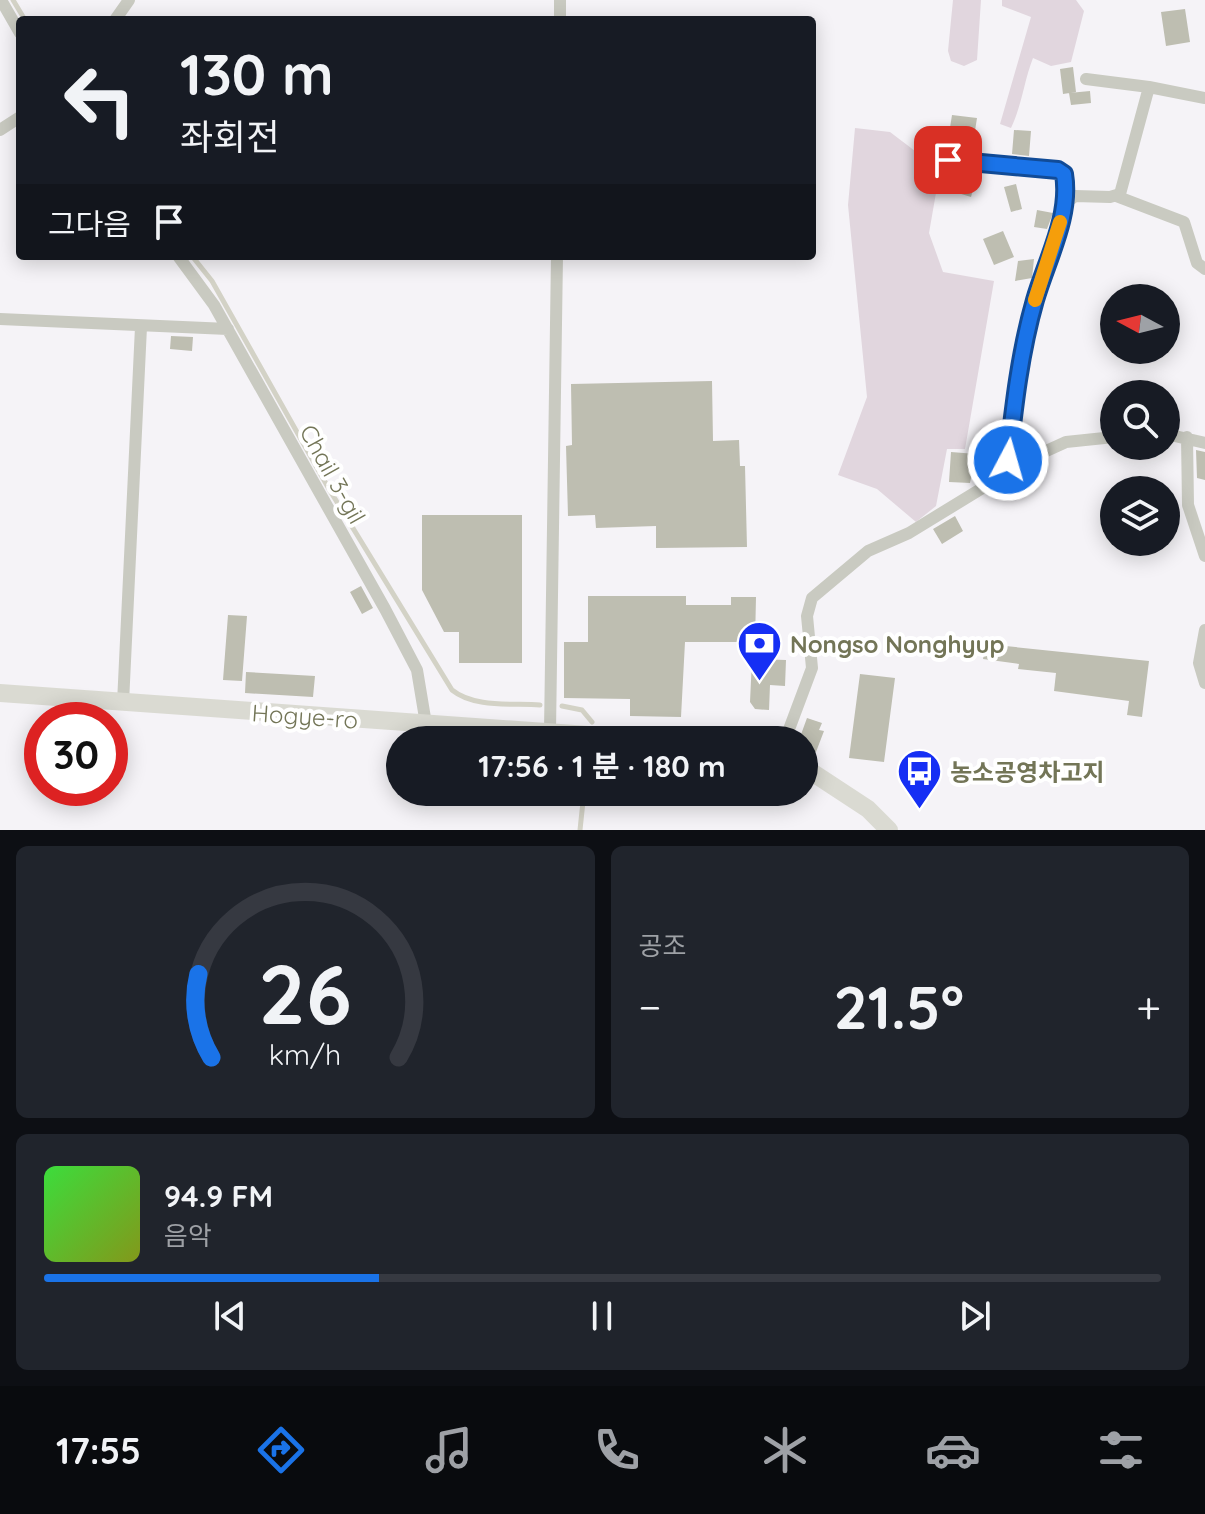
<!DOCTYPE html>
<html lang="ko">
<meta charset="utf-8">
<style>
body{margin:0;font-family:Quicksand,"Noto Sans KR",sans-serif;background:#20242c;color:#f1f3f6;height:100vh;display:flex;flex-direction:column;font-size:30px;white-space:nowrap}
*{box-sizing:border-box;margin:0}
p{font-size:26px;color:#9ea1a6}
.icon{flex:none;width:44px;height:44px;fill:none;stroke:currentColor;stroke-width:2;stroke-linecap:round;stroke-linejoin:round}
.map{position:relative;height:830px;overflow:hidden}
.sheet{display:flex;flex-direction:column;gap:16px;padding:16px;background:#0d0f14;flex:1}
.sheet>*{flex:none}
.banner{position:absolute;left:16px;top:16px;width:800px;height:244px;border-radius:8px;box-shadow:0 4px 20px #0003;background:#171b24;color:#f1f3f6;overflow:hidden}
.needle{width:52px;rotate:277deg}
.controls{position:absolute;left:1100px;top:284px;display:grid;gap:16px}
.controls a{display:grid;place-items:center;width:80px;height:80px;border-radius:50%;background:#171b24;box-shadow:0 4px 20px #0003;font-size:40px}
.speed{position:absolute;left:24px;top:702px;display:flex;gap:16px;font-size:40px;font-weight:700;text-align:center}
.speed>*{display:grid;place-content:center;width:104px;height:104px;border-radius:50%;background:#171b24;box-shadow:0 4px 20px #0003;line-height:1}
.speed .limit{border:12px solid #d22;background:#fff;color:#111}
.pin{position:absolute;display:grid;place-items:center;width:68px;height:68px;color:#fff;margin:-34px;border-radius:16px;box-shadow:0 4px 12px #0006}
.me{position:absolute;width:88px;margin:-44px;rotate:6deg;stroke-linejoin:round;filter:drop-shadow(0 0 6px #0008)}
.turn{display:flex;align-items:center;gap:28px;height:168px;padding:0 32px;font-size:36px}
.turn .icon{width:104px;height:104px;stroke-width:2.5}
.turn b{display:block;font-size:56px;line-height:68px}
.then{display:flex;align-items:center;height:76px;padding:0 32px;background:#0003;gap:16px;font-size:30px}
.big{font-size:60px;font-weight:700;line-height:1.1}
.sheet .tile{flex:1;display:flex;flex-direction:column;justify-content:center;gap:12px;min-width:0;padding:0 28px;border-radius:12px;background:#20242c}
.sheet .dial{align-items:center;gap:0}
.dial svg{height:208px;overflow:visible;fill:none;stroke:#363941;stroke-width:7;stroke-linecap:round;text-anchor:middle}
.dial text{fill:#f1f3f6;stroke:none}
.song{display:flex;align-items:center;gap:24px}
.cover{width:96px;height:96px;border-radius:12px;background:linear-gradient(135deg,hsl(120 70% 55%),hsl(70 70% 35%))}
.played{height:8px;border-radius:4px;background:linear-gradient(90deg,#1a73e8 30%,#363941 30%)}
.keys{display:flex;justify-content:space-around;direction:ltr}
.heat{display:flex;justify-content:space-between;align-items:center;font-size:44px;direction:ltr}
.sheet .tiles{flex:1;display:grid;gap:16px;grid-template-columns:1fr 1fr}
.tile:last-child{grid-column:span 2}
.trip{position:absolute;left:386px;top:726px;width:432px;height:80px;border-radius:40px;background:#171b24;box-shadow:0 4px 20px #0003;font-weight:700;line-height:80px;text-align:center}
.menu{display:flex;height:128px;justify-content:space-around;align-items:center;background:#090b0e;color:#9ea1a6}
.menu .icon{width:56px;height:56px}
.menu .on{color:#1a73e8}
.menu b{font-size:36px;color:#f1f3f6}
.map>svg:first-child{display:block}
</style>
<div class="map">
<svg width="1205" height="830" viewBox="0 0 1205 830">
<rect width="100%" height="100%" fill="#f5f3f7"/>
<!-- green -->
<path fill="#e1d6de" d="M 953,0 L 981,0 L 977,60 L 964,66 L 951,61 L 948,51 Z
M 1002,0 L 1076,0 L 1084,11 L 1071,62 L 1051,66 L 1033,58 C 1024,81 1022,105 1011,128 L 1000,124 L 1031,17 L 1002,6 Z
M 855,128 L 890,132 L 940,170 L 929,233 L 943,272 L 994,281 L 965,449 L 947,449 L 936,506 L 916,522 L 877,489 L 838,475 L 867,397 L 848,205 Z"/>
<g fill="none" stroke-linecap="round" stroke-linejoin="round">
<!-- stream -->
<path stroke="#d3d2c6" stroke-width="5" d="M 13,0 L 25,20
M 192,256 L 212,281 L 329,489 L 452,690 C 474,708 512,703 540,705
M 562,706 L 582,710 L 592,722
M 580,830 L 584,792"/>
</g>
<!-- building -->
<path fill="#bebeb1" d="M 1185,9 L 1190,42 L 1166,46 L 1161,12 Z
M 1073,67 L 1076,92 L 1063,94 L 1060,69 Z
M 1090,91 L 1091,103 L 1071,105 L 1069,93 Z
M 952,115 L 977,118 L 972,150 L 947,147 Z
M 1014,130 L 1031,131 L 1029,156 L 1012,154 Z
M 950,169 L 977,175 L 971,197 L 945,189 Z
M 1016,184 L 1022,209 L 1011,212 L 1004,187 Z
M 1037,210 L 1053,213 L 1047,229 L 1034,227 Z
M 1003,231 L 1014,257 L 994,265 L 983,239 Z
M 1034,259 L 1032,278 L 1015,281 L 1018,261 Z
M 171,336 L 193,337 L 192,351 L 170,349 Z
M 712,381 L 713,441 L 739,440 L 740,466 L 745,466 L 747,547 L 656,548 L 656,526 L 596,528 L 595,515 L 568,516 L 566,446 L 572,445 L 571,384 Z
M 1196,450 L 1205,452 L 1205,480 L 1197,478 Z
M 951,452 L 976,454 L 970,483 L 949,482 Z
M 422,515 L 522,515 L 522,663 L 459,663 L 459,632 L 444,632 L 422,590 Z
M 955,516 L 963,531 L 942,544 L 933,529 Z
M 361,586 L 373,608 L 362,614 L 350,592 Z
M 588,596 L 686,596 L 686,605 L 731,605 L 731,597 L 756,597 L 755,642 L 685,642 L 681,717 L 630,716 L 630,699 L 564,698 L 564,642 L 588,642 Z
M 228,615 L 247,616 L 242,681 L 223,680 Z
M 986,644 L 1149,661 L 1142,717 L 1127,715 L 1129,701 L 1054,691 L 1056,673 L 1018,669 L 1019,664 L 983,659 Z
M 752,659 L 786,660 L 785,686 L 770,685 L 769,710 L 755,709 L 750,702 Z
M 246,672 L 315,676 L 313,697 L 245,693 Z
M 860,674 L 895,678 L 884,762 L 849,758 Z
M 807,718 L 822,723 L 819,730 L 824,731 L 816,752 L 804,747 L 804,740 L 799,740 Z"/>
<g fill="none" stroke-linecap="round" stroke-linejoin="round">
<!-- street -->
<path stroke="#c9cac1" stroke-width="12" d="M 1,0 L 20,33
M 115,20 L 129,0
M 560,20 L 560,0
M 1086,79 L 1149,87
M 0,130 L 20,117
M 948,160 L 1062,171 L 1066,203
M 1116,196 L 1184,222 L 1197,263 L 1205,269
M 178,256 L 214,305 L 385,609 L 417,670 L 426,724
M 0,319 L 228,329
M 1166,434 L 1205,443
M 1187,437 L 1188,505 L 1205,556
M 1007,475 C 1017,383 1031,289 1066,203 L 1075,196 L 1110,197 L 1120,194 L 1149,87 L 1205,98
M 1205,630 L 1199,663 L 1205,683
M 123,703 L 141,327
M 550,731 L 557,256
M 785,740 L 812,668 L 807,616 L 812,598 L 868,551 L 909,533 L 1033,457 L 1066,442 L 1114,437"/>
<!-- secondary -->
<path stroke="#dadad2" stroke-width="18" d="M 0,693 L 658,740
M 804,767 L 868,809 L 889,830"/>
</g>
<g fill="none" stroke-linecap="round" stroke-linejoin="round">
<defs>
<path id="route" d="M 948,160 L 1058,170 L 1064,174 C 1071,216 1047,259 1035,300 C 1020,352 1014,406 1008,460"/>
</defs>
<!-- route casing -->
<use href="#route" stroke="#114b97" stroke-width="20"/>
<!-- route -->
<use href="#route" stroke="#1a73e8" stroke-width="14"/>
<!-- slow -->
<path stroke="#f59e0b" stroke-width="14" d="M 1035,300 L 1060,222"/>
</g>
<!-- icons -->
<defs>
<symbol id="bank-pin" viewBox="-11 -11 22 30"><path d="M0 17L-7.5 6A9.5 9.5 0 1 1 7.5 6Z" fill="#162ff4" stroke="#fff"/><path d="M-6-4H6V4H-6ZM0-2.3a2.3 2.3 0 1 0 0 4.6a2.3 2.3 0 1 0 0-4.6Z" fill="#fff"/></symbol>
<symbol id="bus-pin" viewBox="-11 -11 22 30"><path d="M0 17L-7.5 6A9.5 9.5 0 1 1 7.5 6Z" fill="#162ff4" stroke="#fff"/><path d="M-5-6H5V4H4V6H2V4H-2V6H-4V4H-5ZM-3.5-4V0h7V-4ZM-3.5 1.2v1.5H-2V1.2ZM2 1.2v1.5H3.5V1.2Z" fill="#fff"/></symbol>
</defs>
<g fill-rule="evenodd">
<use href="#bank-pin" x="734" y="618" width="51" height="69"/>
<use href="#bus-pin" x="894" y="746" width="51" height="69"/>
</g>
<g text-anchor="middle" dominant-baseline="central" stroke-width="8" stroke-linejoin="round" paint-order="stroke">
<!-- street labels -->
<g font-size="24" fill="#737557" stroke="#fff">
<text transform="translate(333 474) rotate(61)">Chail 3-gil</text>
<text transform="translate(305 716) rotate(4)">Hogye-ro</text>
</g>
<!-- poi labels -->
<g font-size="24" font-weight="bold" fill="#737557" stroke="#fff" text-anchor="start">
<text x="790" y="644">Nongso Nonghyup</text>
<text x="950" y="772">농소공영차고지</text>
</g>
</g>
</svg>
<div class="controls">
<a><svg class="needle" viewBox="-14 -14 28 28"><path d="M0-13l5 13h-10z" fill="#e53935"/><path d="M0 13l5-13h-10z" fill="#9ea1a6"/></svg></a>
<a><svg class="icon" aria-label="search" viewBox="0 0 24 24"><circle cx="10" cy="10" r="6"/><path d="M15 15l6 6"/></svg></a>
<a><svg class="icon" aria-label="layers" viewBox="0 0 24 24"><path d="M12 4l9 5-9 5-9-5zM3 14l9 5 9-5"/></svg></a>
</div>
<div class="speed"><div class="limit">30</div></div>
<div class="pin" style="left:948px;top:160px;background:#d93025"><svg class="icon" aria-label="arrive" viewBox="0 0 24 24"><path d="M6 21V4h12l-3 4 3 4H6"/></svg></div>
<svg class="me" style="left:1008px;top:460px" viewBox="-20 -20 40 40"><circle r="17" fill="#1a73e8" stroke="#fff" stroke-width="3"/><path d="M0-11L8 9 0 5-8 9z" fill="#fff"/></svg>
<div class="trip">17:56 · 1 분 · 180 m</div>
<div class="banner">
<div class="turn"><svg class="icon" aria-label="left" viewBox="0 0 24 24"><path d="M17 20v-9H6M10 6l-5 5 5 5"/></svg><div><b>130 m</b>좌회전</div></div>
<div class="then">그다음<svg class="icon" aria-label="arrive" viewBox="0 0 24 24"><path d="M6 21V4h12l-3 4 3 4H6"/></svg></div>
</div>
</div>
<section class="sheet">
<div class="tiles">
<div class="tile dial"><svg viewBox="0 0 100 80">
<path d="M14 69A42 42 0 1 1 86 69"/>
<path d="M14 69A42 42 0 0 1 9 37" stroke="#1a73e8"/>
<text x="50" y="56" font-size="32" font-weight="700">26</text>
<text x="50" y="72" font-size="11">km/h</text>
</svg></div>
<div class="tile"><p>공조</p>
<div class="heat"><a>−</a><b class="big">21.5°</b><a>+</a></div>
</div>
<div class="tile">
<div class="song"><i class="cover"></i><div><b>94.9 FM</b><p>음악</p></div></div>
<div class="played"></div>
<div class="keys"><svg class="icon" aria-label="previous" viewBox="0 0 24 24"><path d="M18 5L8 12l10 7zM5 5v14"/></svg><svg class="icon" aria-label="pause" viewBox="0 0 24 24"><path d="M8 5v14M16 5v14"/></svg><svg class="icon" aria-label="next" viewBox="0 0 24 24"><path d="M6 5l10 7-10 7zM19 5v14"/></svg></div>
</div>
</div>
</section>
<nav class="menu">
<b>17:55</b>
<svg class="icon on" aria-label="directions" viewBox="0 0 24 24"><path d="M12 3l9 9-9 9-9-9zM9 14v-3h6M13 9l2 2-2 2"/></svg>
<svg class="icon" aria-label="music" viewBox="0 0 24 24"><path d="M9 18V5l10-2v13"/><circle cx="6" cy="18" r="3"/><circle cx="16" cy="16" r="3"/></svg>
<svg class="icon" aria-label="phone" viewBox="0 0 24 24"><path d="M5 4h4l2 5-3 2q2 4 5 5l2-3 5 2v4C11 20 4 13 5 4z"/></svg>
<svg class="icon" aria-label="climate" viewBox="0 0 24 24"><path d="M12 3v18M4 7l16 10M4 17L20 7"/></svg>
<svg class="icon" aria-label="car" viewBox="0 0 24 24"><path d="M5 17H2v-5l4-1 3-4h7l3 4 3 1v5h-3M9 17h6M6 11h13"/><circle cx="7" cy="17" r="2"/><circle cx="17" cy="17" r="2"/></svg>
<svg class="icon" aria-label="filters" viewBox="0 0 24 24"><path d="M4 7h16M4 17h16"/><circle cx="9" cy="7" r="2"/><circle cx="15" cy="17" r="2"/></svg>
</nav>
